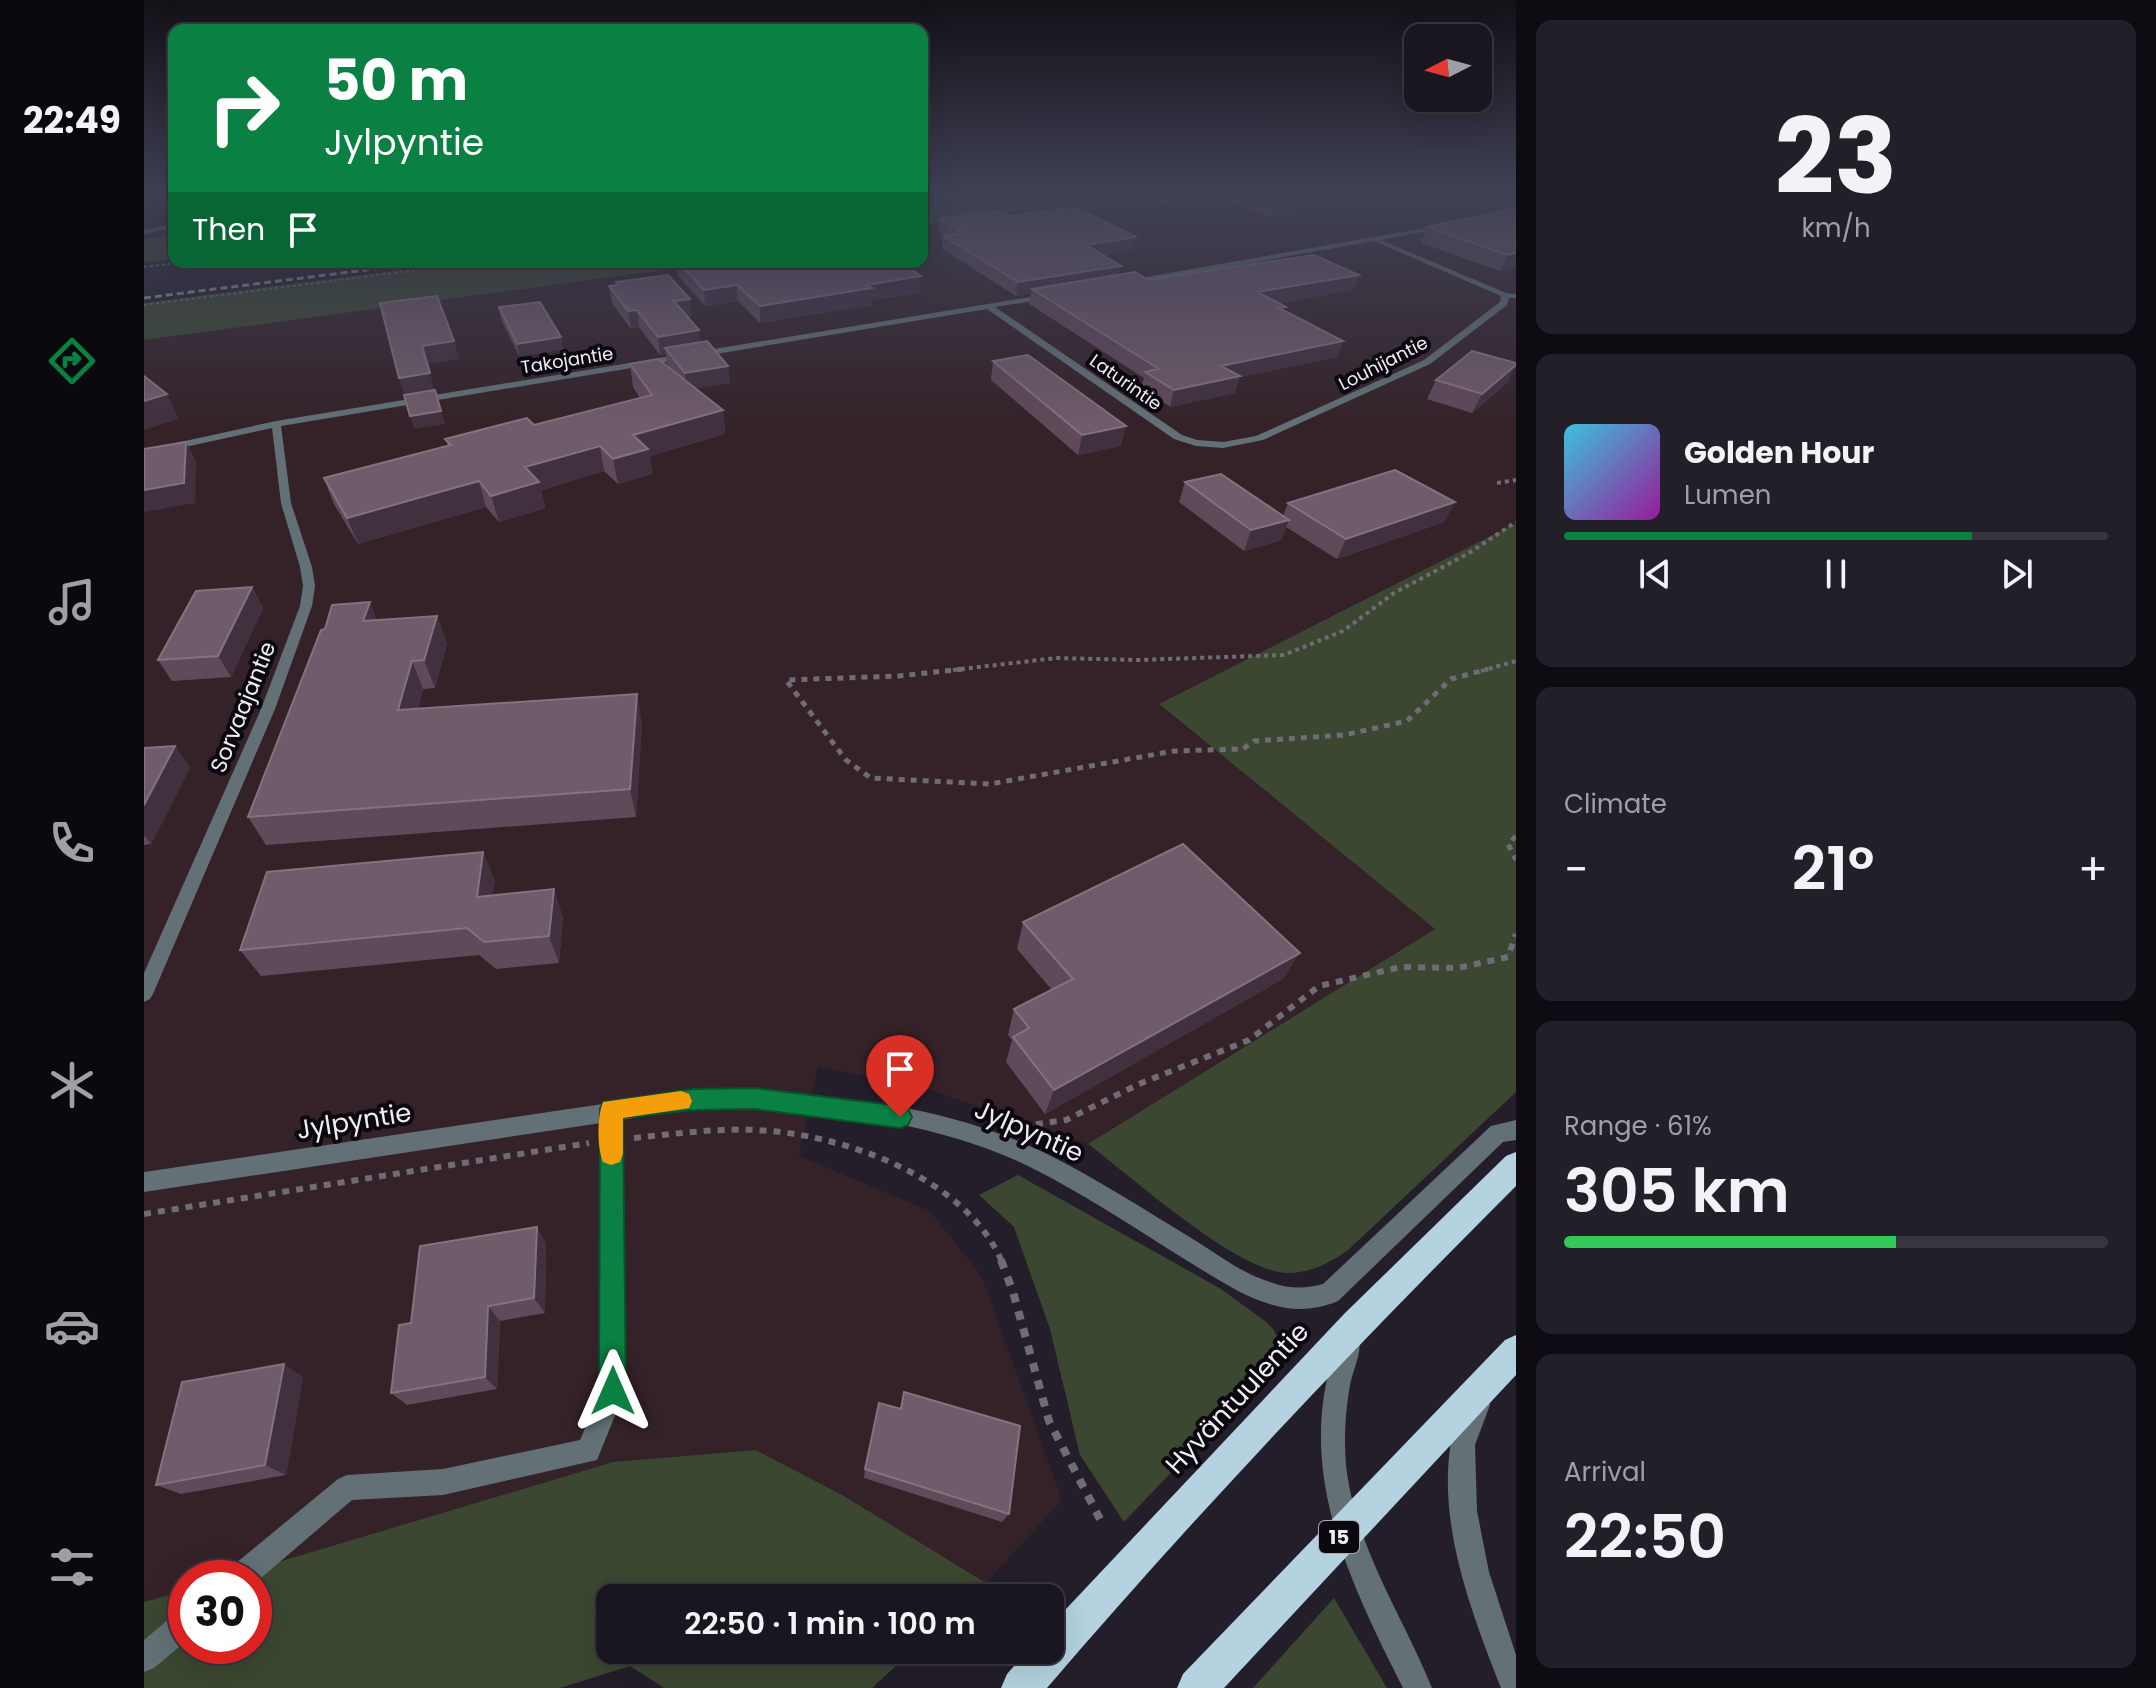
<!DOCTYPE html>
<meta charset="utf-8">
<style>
body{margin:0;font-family:Poppins,sans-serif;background:#231f29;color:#f1f3f6;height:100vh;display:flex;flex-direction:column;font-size:30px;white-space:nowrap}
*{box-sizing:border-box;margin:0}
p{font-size:26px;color:#9f9fa5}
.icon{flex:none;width:44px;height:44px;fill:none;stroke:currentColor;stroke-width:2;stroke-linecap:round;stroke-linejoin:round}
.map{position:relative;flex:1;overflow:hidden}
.drawer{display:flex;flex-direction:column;gap:20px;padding:20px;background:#0e0c12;width:640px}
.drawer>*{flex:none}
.guide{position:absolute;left:24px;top:24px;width:760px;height:244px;border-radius:16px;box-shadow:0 8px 32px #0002,0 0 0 2px #38353e;background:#0b8043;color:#fff;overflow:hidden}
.needle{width:52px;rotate:264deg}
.tools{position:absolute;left:1260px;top:24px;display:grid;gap:16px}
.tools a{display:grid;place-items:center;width:88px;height:88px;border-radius:16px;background:#1a1620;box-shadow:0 8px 32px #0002,0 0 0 2px #38353e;font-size:40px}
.speed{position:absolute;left:24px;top:1560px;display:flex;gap:16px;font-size:40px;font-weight:700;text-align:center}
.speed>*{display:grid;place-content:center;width:104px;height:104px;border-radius:50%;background:#1a1620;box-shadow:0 8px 32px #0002,0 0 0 2px #38353e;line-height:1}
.speed .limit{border:12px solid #d22;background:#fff;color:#111}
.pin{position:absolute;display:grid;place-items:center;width:68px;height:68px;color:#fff;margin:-82px -34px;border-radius:50% 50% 50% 0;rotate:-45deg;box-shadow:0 0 8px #0007}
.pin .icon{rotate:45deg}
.me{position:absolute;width:88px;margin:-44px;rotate:0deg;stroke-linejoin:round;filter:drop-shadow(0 0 6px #0008)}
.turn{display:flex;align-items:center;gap:28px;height:168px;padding:0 24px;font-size:36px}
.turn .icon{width:104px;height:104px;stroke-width:2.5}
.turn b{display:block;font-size:56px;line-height:68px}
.then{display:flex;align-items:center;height:76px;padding:0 24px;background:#0003;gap:16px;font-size:30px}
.big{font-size:60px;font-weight:600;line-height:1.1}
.drawer .card{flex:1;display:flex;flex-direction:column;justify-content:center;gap:12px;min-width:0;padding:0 28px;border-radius:16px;background:#231f29}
.drawer .dial{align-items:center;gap:0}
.dial b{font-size:104px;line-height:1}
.song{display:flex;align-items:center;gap:24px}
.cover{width:96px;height:96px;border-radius:12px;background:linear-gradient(135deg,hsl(190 70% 55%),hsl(300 70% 35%))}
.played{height:8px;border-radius:4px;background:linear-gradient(90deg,#0b8043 75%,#38353e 75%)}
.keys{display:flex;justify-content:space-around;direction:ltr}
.heat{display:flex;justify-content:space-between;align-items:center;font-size:44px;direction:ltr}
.charge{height:12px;border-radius:6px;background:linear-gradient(90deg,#34c759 61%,#38353e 0)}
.trip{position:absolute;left:452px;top:1584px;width:468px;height:80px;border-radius:16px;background:#1a1620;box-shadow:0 8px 32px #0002,0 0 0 2px #38353e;font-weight:600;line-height:80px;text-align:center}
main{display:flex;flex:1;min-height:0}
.menu{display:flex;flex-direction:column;width:144px;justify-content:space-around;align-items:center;background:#0a090d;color:#9f9fa5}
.menu .icon{width:56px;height:56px}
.menu .on{color:#0b8043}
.menu b{font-size:36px;color:#f1f3f6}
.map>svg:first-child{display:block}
</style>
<main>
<nav class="menu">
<b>22:49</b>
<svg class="icon on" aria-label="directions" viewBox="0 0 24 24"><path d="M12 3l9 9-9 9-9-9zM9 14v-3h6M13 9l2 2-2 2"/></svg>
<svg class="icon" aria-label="music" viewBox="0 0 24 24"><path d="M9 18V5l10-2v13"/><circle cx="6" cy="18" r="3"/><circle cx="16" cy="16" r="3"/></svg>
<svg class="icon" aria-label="phone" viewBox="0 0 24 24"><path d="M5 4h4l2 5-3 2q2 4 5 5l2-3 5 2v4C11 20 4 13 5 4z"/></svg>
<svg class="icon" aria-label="climate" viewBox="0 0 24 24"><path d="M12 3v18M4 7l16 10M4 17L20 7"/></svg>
<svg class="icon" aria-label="car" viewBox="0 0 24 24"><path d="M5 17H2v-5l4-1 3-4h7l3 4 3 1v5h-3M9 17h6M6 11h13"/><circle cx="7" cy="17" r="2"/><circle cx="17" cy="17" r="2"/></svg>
<svg class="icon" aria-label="filters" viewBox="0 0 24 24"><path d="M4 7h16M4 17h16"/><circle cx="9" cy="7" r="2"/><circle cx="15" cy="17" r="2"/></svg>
</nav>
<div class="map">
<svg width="1372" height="1688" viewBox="0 0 1372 1688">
<rect width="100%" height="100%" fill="#231e2a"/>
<!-- industrial -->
<path fill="#342228" d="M 1041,191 L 1353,191 L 1372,199 L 1372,523 L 1015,705 L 1292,929 L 944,1144 L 768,1084 L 674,1067 L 655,1156 L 786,1211 L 838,1277 L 918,1500 L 842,1583 L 700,1496 L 612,1450 L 469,1462 L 81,1578 L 42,1578 L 42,1590 L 0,1602 L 0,340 L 578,262 L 778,262 L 778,223 Z"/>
<!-- green -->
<path fill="#3b4731" d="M 891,191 L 1041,191 L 778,223 L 778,205 Z
M 30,234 L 30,259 L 0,262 L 0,239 Z
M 319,262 L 578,262 L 0,340 L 0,303 Z
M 1372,523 L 1372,1092 L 1203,1251 C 1185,1263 1169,1272 1146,1273 C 1096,1275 987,1176 944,1144 L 1291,929 L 1015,704 Z
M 874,1175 L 1077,1289 L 1121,1321 L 1130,1330 L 1138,1350 L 1134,1360 L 980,1522 L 936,1455 L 906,1329 L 870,1227 L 835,1195 Z
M 612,1450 L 700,1496 L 842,1583 L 825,1598 L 466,1598 L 466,1650 L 769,1650 L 728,1688 L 520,1688 L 486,1666 L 416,1688 L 0,1688 L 0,1602 L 42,1590 L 42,1646 L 110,1646 L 110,1578 L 81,1578 L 469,1462 Z
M 1190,1598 L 1243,1688 L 1109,1688 Z"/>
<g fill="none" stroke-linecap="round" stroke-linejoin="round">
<!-- path-far4 -->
<path stroke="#706c76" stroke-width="2" stroke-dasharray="3 3" stroke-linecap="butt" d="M 0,195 L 30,195
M 778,205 L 891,191
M 0,267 L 40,262
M 0,305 L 335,262"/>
<!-- path-far3 -->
<path stroke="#706c76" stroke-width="4" stroke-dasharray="4 4" stroke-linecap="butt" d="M 1353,483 L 1372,480
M 801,671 L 912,658 L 994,660 L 1140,655 L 1199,631 L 1250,593 L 1325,553 L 1372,522
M 1337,671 L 1372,661"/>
<!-- path-far2 -->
<path stroke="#706c76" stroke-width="5" stroke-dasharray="6 6" stroke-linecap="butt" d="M 819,669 L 755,676 L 642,680 L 702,760 L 727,778 L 846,784 L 1030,751 L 1099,749 L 1110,741 L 1200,735 L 1263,721 L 1307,679 L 1344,669
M 1372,836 L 1364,844 L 1372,860"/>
<!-- path-far1 -->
<path stroke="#706c76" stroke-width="6" stroke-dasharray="7 7" stroke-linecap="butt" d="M 878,1126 L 922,1120 L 995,1084 L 1105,1040 L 1175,986 L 1257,967 L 1314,968 L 1364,957 L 1372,934
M 490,1138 C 531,1134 572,1128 613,1130 C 698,1134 822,1177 858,1262
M 0,1214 L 445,1143"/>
<!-- path -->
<path stroke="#706c76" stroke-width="8" stroke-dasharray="9 9" stroke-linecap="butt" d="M 857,1260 L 869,1292 L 905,1421 L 956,1519"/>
<!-- minor -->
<path fill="#637177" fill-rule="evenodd" d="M 1068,191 L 1084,191 L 1027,200 L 1018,204 L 1015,202 L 1025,196 Z
M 30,224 L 30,228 L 0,234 L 0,230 Z
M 1303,224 L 1305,227 L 1237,240 L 1362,293 L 1372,294 L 1372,298 L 1365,298 L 1363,305 L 1286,364 L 1119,440 L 1079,448 L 1052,446 L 1030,439 L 843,309 L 137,426 L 147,503 L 168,567 L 171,586 L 168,606 L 131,709 L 9,994 L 6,999 L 0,1002 L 0,973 L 117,709 L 156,606 L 159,586 L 156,567 L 137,503 L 128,428 L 0,456 L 0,450 L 132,421 L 905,294 L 908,298 L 851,307 L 1038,435 L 1053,440 L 1079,442 L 1112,436 L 1280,360 L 1356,302 L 1357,296 L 1230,241 L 983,285 L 980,281 Z
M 548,1091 C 668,1091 789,1100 899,1152 C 952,1178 1001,1210 1052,1241 C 1075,1255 1099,1274 1126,1282 C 1144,1289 1161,1289 1179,1284 L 1347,1126 L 1372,1120 L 1372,1140 L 1359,1142 L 1194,1301 C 1158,1316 1128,1308 1094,1291 C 1023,1251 957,1202 884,1166 C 789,1120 655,1103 550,1109 C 526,1110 501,1116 477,1120 L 481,1391 L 453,1460 L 299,1495 L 208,1500 L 110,1584 L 110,1578 L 83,1578 L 86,1568 L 194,1479 L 203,1475 L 299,1469 L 436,1440 L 457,1391 L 457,1123 L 0,1192 L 0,1172 L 459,1104 L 467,1100 L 473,1102 Z
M 42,1609 L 42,1641 L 10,1668 L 0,1672 L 0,1640 L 32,1613 Z"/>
<!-- tertiary -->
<path fill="#637177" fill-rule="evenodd" d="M 1206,1328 L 1214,1332 C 1221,1349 1207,1372 1205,1391 C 1201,1416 1200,1440 1202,1465 C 1211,1547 1258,1614 1288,1688 L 1259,1688 C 1202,1575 1145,1458 1198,1332 Z
M 1334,1393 L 1343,1396 L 1346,1405 L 1331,1445 L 1333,1511 L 1345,1572 L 1372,1655 L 1372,1688 L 1357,1688 C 1328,1614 1295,1529 1306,1448 C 1308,1430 1318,1413 1325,1396 Z"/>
<!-- trunk -->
<path fill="#b4d2e0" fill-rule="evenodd" d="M 1372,1152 L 1372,1186 C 1210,1348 1052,1514 903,1688 L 857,1688 L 863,1674 L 884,1650 L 906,1650 L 906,1626 L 1200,1314 L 1362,1156 Z
M 1372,1335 L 1372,1375 L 1080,1688 L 1033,1688 L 1039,1674 L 1361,1340 Z"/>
<!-- rail -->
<path stroke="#99959f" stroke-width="3" stroke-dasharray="7 4" stroke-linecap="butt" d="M 778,199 L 845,191
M 0,298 L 285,262"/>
</g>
<!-- wall -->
<path fill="#604959" d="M 1084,191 L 1184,191 L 1177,210 L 1126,218 L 1082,199 Z
M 1372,209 L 1372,267 L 1356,271 L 1277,243 L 1283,227 Z
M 864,216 L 989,250 L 958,255 L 975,275 L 1004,280 L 1215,275 L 1209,290 L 1133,303 L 1141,311 L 1199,341 L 1193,357 L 1095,377 L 1091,393 L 1026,407 L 997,388 L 1000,378 L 885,304 L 887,293 L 872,296 L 798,249 L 799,236 L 802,236 L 795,231 L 796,219 Z
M 533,262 L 603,262 L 605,264 L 776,293 L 728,300 L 728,305 L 616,323 L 594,301 L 561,306 L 534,276 Z
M 472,282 L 548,316 L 543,317 L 556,342 L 584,366 L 586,383 L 552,388 L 579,410 L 581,434 L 506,456 L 508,474 L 474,484 L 460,471 L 397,490 L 401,508 L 355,522 L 342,507 L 214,544 L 190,504 L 180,478 L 304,446 L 301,439 L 390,425 L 496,398 L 489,387 L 486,364 L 527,369 L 523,364 L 522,354 L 516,355 L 495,327 L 487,329 L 468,303 L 465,286 L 473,285 Z
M 355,307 L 417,337 L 419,349 L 375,356 L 357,319 Z
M 849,361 L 977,446 L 934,455 L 847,380 Z
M 1292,380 L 1364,382 L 1328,413 L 1283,399 Z
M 1041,482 L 1139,516 L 1144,503 L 1311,502 L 1300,522 L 1193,559 L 1142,527 L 1137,540 L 1100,551 L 1035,502 Z
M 108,587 L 119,608 L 87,677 L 28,681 L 14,660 Z
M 293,616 L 303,644 L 291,688 L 279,689 L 274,709 L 498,722 L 492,817 L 122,845 L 104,817 L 233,620 Z
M 31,746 L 46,768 L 7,844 L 0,845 L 0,748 Z
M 351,880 L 348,895 L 419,917 L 415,963 L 352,969 L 335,955 L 117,976 L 96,950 Z
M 879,922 L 1139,979 L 901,1114 L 862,1062 L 868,1040 L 864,1035 L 870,1009 L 908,990 L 873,949 Z
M 402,1243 L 401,1313 L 356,1321 L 353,1389 L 263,1405 L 247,1393 L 267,1323 Z
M 159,1377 L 142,1475 L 37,1494 L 12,1485 Z
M 756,1409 L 865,1514 L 858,1522 L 720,1478 L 721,1469 Z"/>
<!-- shaded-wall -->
<path fill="#41313f" d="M 1184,191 L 1177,210 L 1126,218 L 1132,198 Z
M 992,237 L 989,250 L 939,258 L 942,245 Z
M 1372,253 L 1372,267 L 1356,271 L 1363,255 Z
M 977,266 L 974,279 L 888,289 L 887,293 L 872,296 L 874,282 Z
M 1215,275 L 1209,290 L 1108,307 L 1113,292 Z
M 777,276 L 776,293 L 728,300 L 728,305 L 616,323 L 616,306 L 723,285 Z
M 593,285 L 594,301 L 561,306 L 560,290 Z
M 546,299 L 548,316 L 531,318 L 530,301 Z
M 493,310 L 495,327 L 487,329 L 484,311 Z
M 555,330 L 556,348 L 521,348 L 522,354 L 516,355 L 514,337 Z
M 417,337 L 419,349 L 375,356 L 373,344 Z
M 310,341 L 315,359 L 283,364 L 278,346 Z
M 1199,341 L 1193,357 L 1095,377 L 1091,393 L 1026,407 L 1030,390 L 1077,366 Z
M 1372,365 L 1364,382 L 1328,413 L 1338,394 Z
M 584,366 L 586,383 L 543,390 L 541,373 Z
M 286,373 L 291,392 L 261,397 L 255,378 Z
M 23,394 L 35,419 L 0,430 L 0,401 Z
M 579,410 L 581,434 L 506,456 L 508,474 L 474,484 L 469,459 L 489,435 Z
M 297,411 L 301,424 L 270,429 L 266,416 Z
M 982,426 L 977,446 L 934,455 L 938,435 Z
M 42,442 L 52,461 L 51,503 L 0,512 L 0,490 Z
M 456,446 L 460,471 L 397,490 L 401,508 L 355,522 L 347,496 L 381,467 Z
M 335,481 L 342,507 L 214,544 L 203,518 Z
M 1311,502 L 1300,522 L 1193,559 L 1202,539 Z
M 1145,520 L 1137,540 L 1100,551 L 1107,530 Z
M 108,587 L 119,608 L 87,677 L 74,656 Z
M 226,602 L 237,630 L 219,621 Z
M 293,616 L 303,644 L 291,688 L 280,660 Z
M 268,661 L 279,689 L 266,738 L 254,710 Z
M 493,694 L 498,722 L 492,817 L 486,789 Z
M 31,746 L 46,768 L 7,844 L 0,835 L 0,805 Z
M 339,852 L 351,880 L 344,924 L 333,897 Z
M 410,889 L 419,917 L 415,963 L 405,936 Z
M 1156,953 L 1139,979 L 901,1114 L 910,1090 Z
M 393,1227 L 402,1243 L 401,1313 L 390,1298 Z
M 344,1306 L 356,1321 L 353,1389 L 341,1377 Z
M 140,1364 L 159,1377 L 142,1475 L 121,1465 Z"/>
<!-- building -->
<path fill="#6f5b69" stroke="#83727f" stroke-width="2" d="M 1114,191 L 1181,191 L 1132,198 Z
M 931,207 L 992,237 L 942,245 L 977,266 L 874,282 L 799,236 L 819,233 L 796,219 L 854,211 L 864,216 Z
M 1371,208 L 1372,209 L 1372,253 L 1363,255 L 1283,227 Z
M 1170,255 L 1215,275 L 1113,292 L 1142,307 L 1135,308 L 1199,341 L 1077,366 L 1096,376 L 1030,390 L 1001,372 L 1015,369 L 888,289 L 991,272 L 1004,280 Z
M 534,262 L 603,262 L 605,264 L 621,262 L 757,262 L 777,276 L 723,285 L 728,288 L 616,306 L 593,285 L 560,290 Z
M 524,275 L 546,299 L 530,301 L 555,330 L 514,337 L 493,310 L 484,311 L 465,286 L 474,285 L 472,282 Z
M 293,296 L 310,341 L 278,346 L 286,373 L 255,378 L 236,303 Z
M 396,302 L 417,337 L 373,344 L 355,307 Z
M 563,341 L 584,366 L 541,373 L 521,348 Z
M 1328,351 L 1372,363 L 1372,365 L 1338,394 L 1292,380 Z
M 884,355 L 982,426 L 938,435 L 849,361 Z
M 514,359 L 579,410 L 489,435 L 504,449 L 469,459 L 456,446 L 381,467 L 395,482 L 347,496 L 335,481 L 203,518 L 180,478 L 307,445 L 301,439 L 383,418 L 390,425 L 508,395 L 486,364 Z
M 0,376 L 23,394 L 0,401 Z
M 291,390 L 297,411 L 266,416 L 260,395 Z
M 42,442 L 40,483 L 0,490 L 0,449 Z
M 1251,470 L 1311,502 L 1202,539 L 1144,503 Z
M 1077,474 L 1145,520 L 1107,530 L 1041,482 Z
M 108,587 L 74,656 L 14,660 L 52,591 Z
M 226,602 L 219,621 L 293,616 L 280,660 L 268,661 L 254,710 L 493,694 L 486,789 L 104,817 L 177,630 L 181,629 L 188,605 Z
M 31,746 L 0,805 L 0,748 Z
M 1039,844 L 1156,953 L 910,1090 L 869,1037 L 885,1028 L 870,1009 L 929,979 L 879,922 Z
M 339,852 L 333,897 L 410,889 L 405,936 L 340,942 L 323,928 L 96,950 L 123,872 Z
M 393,1227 L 390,1298 L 344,1306 L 341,1377 L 247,1393 L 255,1325 L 267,1323 L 276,1246 Z
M 140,1364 L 121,1465 L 12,1485 L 38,1382 Z
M 760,1392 L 876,1426 L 865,1514 L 721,1469 L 735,1403 L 757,1409 Z"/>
<!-- sky -->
<linearGradient id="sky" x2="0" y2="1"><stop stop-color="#131017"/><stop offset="0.45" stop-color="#3f4155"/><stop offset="1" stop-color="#3f4155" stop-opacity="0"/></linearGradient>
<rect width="1372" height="427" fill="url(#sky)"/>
<!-- route -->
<path fill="#0b8043" stroke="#07532c" stroke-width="2" d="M 611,1088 L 756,1106 L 764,1109 L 768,1117 L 764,1125 L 756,1128 L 611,1109 L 548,1110 L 479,1118 L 482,1391 L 478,1400 L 469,1405 L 459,1400 L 455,1391 L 456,1109 L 459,1102 L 548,1089 Z"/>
<!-- slow -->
<path fill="#f59e0b" d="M 537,1091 L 545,1094 L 548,1101 L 545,1108 L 479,1118 L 479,1154 L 476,1162 L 467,1165 L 459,1162 C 453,1147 453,1117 459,1102 Z"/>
<g text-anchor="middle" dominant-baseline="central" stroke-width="8" stroke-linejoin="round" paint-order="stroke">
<!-- far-street labels -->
<g font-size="18" fill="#efecf4" stroke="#0b090f">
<text transform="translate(423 360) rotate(-9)">Takojantie</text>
<text transform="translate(1239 363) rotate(-27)">Louhijantie</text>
<text transform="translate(982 382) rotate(35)">Laturintie</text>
</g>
<!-- shield labels -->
<rect fill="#0b090f" stroke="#aba8af" stroke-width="2" x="1175" y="1521" width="40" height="32" rx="6"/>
<g font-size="20" font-weight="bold" fill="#efecf4">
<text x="1195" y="1537">15</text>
</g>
<!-- street labels -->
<g font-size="22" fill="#efecf4" stroke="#0b090f">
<text transform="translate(99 707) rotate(-68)">Sorvaajantie</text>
</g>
<!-- near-street labels -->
<g font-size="26" fill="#efecf4" stroke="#0b090f">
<text transform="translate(210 1121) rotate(-9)">Jylpyntie</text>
<text transform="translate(885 1131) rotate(24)">Jylpyntie</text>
<text transform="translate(1093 1398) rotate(-47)">Hyväntuulentie</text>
</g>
</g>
</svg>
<div class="tools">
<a><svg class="needle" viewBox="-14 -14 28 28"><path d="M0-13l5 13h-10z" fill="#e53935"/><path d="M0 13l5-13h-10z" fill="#9f9fa5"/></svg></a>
</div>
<div class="speed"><div class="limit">30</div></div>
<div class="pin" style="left:756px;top:1117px;background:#d93025"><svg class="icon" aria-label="arrive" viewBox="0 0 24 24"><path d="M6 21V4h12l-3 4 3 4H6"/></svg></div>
<svg class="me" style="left:469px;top:1391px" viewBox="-20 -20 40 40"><path d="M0-17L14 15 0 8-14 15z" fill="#0b8043" stroke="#fff" stroke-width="4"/></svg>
<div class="trip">22:50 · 1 min · 100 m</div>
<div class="guide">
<div class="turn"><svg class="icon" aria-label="right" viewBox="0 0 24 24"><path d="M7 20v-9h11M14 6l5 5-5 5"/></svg><div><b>50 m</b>Jylpyntie</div></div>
<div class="then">Then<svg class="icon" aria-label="arrive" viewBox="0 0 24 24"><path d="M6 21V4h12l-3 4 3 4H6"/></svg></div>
</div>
</div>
<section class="drawer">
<div class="card dial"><b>23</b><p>km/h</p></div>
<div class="card">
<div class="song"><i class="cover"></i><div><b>Golden Hour</b><p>Lumen</p></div></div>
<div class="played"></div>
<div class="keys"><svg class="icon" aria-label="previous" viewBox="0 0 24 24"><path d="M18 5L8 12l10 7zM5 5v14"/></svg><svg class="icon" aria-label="pause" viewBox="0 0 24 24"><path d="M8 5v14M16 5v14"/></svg><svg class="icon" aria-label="next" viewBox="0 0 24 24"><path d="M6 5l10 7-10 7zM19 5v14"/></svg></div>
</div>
<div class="card"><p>Climate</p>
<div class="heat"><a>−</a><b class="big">21°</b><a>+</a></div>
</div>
<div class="card"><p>Range · 61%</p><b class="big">305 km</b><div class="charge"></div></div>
<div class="card"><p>Arrival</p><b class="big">22:50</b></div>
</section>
</main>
